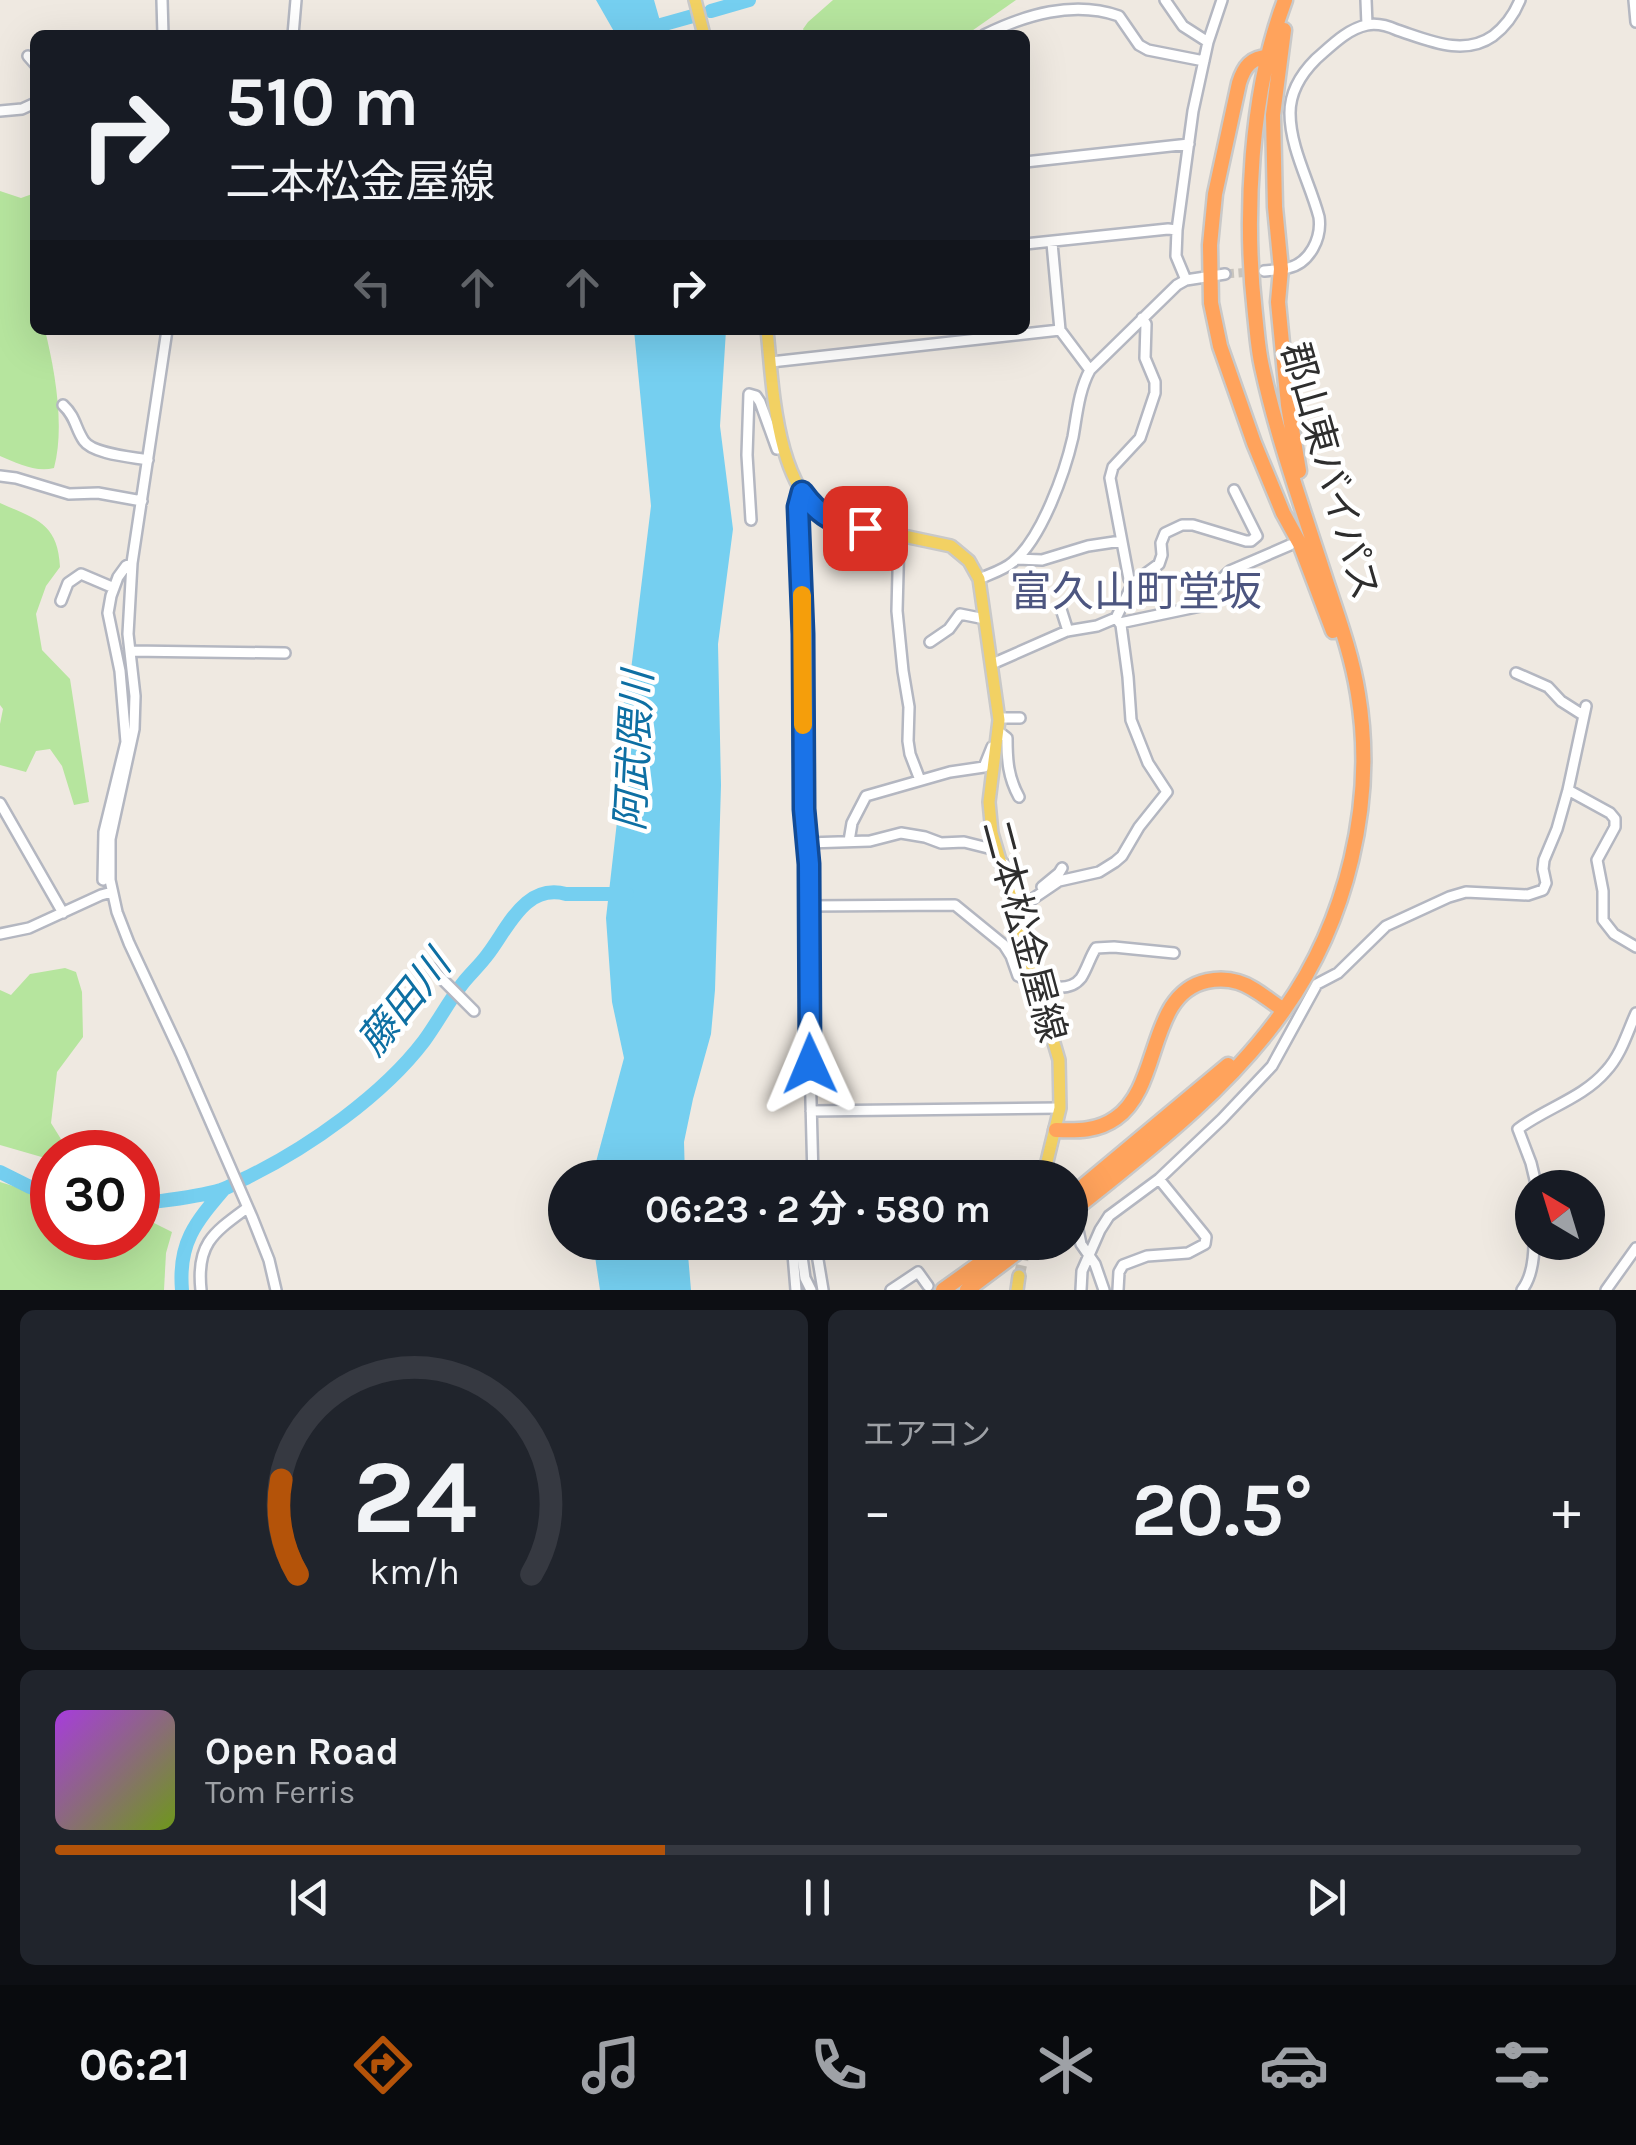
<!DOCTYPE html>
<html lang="ja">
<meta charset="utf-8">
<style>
body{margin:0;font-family:Karla,"Noto Sans JP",sans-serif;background:#20242c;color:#f1f3f6;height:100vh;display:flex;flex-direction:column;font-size:38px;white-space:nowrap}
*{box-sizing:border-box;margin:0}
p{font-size:32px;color:#9ea1a6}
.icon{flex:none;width:55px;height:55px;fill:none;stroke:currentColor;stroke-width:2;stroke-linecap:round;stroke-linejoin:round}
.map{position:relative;height:1290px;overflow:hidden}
.panel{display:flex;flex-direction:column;gap:20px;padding:20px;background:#0d0f14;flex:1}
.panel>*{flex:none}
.banner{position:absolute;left:30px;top:30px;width:1000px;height:305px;border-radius:15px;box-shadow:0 10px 40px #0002;background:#171b24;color:#f1f3f6;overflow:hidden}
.needle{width:65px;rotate:322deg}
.tools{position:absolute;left:1515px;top:1170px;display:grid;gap:20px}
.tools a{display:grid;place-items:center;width:90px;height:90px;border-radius:50%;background:#171b24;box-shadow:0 10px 40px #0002;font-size:50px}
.speed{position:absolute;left:30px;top:1130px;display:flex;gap:20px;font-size:50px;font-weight:700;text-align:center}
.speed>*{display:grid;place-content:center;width:130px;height:130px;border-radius:50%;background:#171b24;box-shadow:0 10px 40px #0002;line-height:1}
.speed .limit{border:15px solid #d22;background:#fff;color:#111}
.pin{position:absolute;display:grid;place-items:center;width:85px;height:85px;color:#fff;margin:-42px;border-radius:20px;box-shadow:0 5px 15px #0006}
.me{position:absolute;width:110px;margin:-55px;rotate:359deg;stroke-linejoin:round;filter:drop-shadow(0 0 8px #0008)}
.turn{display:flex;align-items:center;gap:35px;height:210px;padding:0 30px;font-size:45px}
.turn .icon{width:130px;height:130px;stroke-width:2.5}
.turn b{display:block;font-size:70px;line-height:85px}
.lanes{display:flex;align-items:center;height:95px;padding:0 30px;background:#0003;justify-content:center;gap:50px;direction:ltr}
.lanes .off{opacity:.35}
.big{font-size:75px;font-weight:700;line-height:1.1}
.panel .tile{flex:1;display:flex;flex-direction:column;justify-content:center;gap:15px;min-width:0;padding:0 35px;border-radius:15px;background:#20242c}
.panel .dial{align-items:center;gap:0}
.dial svg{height:260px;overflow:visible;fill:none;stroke:#363941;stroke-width:7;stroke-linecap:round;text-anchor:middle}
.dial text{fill:#f1f3f6;stroke:none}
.song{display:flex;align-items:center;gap:30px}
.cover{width:120px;height:120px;border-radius:15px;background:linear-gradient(135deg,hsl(280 70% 55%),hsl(80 70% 35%))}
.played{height:10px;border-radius:5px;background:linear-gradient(90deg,#b45309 40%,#363941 40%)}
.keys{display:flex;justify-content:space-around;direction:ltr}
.heat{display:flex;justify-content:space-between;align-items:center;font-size:55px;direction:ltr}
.panel .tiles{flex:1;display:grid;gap:20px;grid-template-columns:1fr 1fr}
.tile:last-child{grid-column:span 2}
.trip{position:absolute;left:548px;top:1160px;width:540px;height:100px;border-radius:50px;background:#171b24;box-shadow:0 10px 40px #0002;font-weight:700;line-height:100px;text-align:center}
.tabs{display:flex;height:160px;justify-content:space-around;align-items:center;background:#090b0e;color:#9ea1a6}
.tabs .icon{width:70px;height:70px}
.tabs .selected{color:#b45309}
.tabs b{font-size:45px;color:#f1f3f6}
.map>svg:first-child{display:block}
</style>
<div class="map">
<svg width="1636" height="1290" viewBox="0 0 1636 1290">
<rect width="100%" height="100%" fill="#efe9e1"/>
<!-- green -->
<path fill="#b6e59e" d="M 833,0 L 1016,0 L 966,35 L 806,35 L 803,29 L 808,22 Z
M 0,191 L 21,198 L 35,193 L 35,330 L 45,330 C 55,371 65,427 54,468 C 36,473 17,463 0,456 Z
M 0,503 C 36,519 58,523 60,567 L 46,586 L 36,614 L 42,650 L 70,679 L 89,802 L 74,805 L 62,766 L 50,749 L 36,751 L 26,772 L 0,765 L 0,724 L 3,709 L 0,705 Z
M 65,968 L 76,972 L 82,992 L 83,1037 L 57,1072 L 51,1123 L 69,1152 L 52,1152 L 52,1160 L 0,1145 L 0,990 L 11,995 L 30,974 Z
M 0,1182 L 52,1198 L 52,1238 L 138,1238 L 138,1218 L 148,1220 L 172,1232 L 166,1253 L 164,1290 L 0,1290 Z"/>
<!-- water -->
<path fill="#75cff0" d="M 596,0 L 654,0 L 664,35 L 616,35 Z
M 634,330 L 726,330 L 720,426 L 733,529 L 718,644 L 721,785 L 715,990 L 711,1034 L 693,1099 L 684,1142 L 685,1177 L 595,1177 L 596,1162 L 624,1058 L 612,1002 L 606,918 L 619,804 L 620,720 L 631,670 L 651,506 Z
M 593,1243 L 687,1243 L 691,1290 L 600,1290 Z"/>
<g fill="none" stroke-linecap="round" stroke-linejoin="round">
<!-- river -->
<path stroke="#75cff0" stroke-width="14" d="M 711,11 L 749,0
M 643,30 L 693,16
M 0,1172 L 30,1187 L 52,1195
M 138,1204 C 165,1200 194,1198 221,1190 C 230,1187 239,1181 248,1177 C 309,1147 383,1095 424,1041 C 438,1022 448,1002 463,983 C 471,973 480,965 488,954 C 508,928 525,883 566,894 L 627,894
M 182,1290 C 178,1243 195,1223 224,1189"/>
<!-- minor-tunnel -->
<path stroke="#c8c4bd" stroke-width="9" stroke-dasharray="9 4.5" stroke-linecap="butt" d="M 1225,274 L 1252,272"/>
<!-- major-tunnel -->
<path stroke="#c8c4bd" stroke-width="11" stroke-dasharray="11 5.5" stroke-linecap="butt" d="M 1019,1276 L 1027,1242"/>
<defs>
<path id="minor" d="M 162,0 L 163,35
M 1165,0 L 1183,26 L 1208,42
M 1366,0 L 1367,25
M 1634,0 L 1636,22
M 293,35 L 296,0
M 984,35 C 1025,15 1073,0 1119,16 L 1139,45 L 1148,50 L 1204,61
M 28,56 L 35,64
M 0,111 L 22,109 L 35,103
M 1025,162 L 1189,144
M 1052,243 L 1060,330 L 1090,370
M 1025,244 L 1168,229 L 1177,230
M 1264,271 C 1271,270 1280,270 1288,268 C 1310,263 1322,238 1319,217 C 1310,183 1290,148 1290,113 C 1290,91 1301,74 1316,59 C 1331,46 1347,29 1367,25 C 1377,23 1388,26 1397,30 C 1428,40 1463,57 1493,36 C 1506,26 1514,15 1520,0
M 1186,280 L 1176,256 L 1177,230 L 1193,111 L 1208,42 L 1222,0
M 167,330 L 132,563 L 128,634 L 135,696 L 134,729 L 110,839 L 110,880 L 117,912 L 129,943 L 181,1054 L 252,1217 L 269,1260 L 276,1290
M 771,362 L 1060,330
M 63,405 C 76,417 75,428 84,441 C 93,454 132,457 148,460
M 0,476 L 16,478 L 69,494 L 98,493 L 142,501
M 802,492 L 799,507 L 803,635 L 804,809 L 809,864 L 808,987 L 813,1178
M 751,520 L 747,455 L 749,394 L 756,396 L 760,402 L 777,449 L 784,448
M 899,534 L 897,611 L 903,671 L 909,707 L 908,741 L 910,754 L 920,780
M 1017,559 L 1042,560 L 1088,546 L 1121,541
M 979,579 C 990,574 1004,570 1013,562 C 1042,538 1065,472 1073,437 C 1077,414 1079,390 1090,370 L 1177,285 L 1186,280 L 1225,274
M 1133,583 L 1129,579 L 1110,478 L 1113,467 L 1140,438 L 1155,393 L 1155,382 L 1145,358 L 1146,324 L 1142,318
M 61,601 L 68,583 L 81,574 L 114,588
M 1061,609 L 1068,631
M 1116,618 L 1133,583 L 1159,564 L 1162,555 L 1161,543 L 1165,533 L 1182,525 L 1193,525 L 1246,541 L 1251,541 L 1257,536 L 1234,490
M 1120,623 L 1201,606 C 1213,596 1217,581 1230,571 L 1290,545
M 930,642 L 949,629 L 960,614 L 985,619
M 130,651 L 285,653
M 992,664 L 1067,631 L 1097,626 L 1116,618 L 1121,625 L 1128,677 L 1131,720 L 1148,763 L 1167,792 L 1139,827 L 1122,856 L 1115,862 L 1099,872 L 1059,881 L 1031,900 L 1019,896 C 1014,884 1013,865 999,861
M 1516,673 L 1548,687 L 1561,701 L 1583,715
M 999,718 L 1020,718
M 998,731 L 1007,738 C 1007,760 1008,777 1019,797
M 1568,790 L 1610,813 L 1615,819 L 1615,827 L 1597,860 L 1603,891 L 1603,920 L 1614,934 L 1636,947
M 0,803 L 63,913
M 849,841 L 852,823 L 866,796 L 950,772 L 984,767 L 992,747
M 807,843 L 870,841 L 901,833 L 925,837 L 941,843 L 964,842 L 996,850
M 103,880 L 104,832 L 126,742 L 120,671 L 108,613 L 111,596 L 118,577 L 126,566 L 132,563
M 1042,887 L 1059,873 L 1062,868
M 808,906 L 955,905 L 1004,945 L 1011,956 L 1018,976 C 1035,982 1066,997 1081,978 C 1087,969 1090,957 1096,948 L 1114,947 L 1174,953
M 0,934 L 29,928 L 101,895 L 112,892
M 431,968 L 474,1011
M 811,1111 L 1060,1108
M 1537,1188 L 1531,1163 L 1518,1129 C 1546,1108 1583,1098 1606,1071 C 1621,1055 1627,1033 1636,1013
M 1078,1230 L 1081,1244 L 1095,1264 L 1104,1290
M 792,1242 L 796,1290
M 800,1242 L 805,1278 L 811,1290
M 815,1242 L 823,1290
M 201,1290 C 196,1244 213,1233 247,1208
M 891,1290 L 918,1272 L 928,1286
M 1081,1290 L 1082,1271 L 1100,1230 L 1109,1216 L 1159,1179 L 1222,1119 L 1272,1066 L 1317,984 L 1338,973 L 1386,926 L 1449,897 L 1466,892 L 1528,895 L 1543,890 L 1546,883 L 1543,869 L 1544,860 L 1557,829 L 1568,790 L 1586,706
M 1118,1290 L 1119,1272 L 1123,1265 L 1147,1256 L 1188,1253 L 1205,1244 L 1206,1237 L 1203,1233 L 1159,1179
M 1522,1290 C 1532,1277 1534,1259 1534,1242
M 1606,1290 L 1636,1248"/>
<path id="major" d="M 695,0 L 704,35
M 767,330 C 773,386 775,493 833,521 L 951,546 L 969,561 L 979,579 L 999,720 L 989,802 L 992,833 L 1059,1060 L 1060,1108 L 1043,1178
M 1017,1290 L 1019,1276"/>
<path id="highway" d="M 1284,30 L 1273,115 L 1275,207 L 1281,269 L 1278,302 L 1288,405 L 1299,471
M 1269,57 C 1251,57 1244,67 1239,83 L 1215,194 L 1210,245 L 1211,303 L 1220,346 L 1254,443 L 1283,513 L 1300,544 L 1333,631
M 1056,1130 C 1078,1131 1098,1131 1116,1118 C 1162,1086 1147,994 1207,981 C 1217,979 1228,979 1238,982 C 1255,987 1269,1001 1284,1010
M 1070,1197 L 1228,1065
M 1070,1213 C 1146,1152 1227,1091 1284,1010 C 1347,921 1376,802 1358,694 C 1352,656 1339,620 1327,584 C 1304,512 1278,441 1262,367 C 1258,350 1257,332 1255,314 C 1244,217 1250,92 1285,0
M 943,1290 L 1010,1242
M 967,1290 L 1031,1242"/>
</defs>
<!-- minor casing -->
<use href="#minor" stroke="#b4b7c1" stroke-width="14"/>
<!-- major casing -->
<use href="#major" stroke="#c9c9c9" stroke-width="16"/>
<!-- highway casing -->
<use href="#highway" stroke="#c9c9c9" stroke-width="19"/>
<!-- minor -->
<use href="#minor" stroke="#fff" stroke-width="9"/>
<!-- major -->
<use href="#major" stroke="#f2d163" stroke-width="11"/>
<!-- highway -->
<use href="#highway" stroke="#ffa35c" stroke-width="14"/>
</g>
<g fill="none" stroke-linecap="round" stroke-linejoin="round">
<defs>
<path id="route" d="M 810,1064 L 809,864 L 804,809 L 803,634 L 798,507 L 802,492 C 821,518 834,523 865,528"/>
</defs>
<!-- route casing -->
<use href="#route" stroke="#114b97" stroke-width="25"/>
<!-- route -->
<use href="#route" stroke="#1a73e8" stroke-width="18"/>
<!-- slow -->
<path stroke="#f59e0b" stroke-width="18" d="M 802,595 L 803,725"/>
</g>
<g text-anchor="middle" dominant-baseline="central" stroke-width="9" stroke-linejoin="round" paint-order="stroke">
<!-- street labels -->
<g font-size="38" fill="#2e2e2e" stroke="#fff">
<text transform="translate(1330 471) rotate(74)">郡山東バイパス</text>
<text transform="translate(1024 931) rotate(75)">二本松金屋線</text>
</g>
<!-- water labels -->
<g font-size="40" font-style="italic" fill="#0d6fa3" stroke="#fff">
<text transform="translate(634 751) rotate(-87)">阿武隈川</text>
<text transform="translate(404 1003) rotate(-51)">藤田川</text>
</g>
<!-- quarter labels -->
<g font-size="42" fill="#4d5680" stroke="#fff">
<text x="1136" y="592">富久山町堂坂</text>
</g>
</g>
</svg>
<div class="tools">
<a><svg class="needle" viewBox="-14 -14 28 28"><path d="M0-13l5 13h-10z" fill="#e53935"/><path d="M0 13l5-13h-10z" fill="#9ea1a6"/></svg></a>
</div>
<div class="speed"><div class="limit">30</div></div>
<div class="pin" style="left:865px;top:528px;background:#d93025"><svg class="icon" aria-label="arrive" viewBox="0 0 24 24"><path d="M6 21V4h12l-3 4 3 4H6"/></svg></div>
<svg class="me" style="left:810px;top:1064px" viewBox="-20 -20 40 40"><path d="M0-17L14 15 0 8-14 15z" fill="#1a73e8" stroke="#fff" stroke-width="4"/></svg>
<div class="trip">06:23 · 2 分 · 580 m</div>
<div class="banner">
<div class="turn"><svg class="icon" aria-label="right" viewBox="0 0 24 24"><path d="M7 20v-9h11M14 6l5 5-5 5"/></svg><div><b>510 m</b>二本松金屋線</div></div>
<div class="lanes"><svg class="icon off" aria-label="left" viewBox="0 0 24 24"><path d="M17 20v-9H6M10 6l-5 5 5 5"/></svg><svg class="icon off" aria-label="ahead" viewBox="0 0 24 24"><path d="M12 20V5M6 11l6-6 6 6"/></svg><svg class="icon off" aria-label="ahead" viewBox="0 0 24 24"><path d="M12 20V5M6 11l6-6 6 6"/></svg><svg class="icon" aria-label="right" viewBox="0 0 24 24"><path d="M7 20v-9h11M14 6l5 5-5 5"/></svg></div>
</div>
</div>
<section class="panel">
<div class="tiles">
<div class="tile dial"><svg viewBox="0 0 100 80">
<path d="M14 69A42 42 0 1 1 86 69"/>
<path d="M14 69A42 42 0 0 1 9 40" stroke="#b45309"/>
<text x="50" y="56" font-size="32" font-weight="700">24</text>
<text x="50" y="72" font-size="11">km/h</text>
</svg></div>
<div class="tile"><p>エアコン</p>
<div class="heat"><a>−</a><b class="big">20.5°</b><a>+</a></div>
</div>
<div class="tile">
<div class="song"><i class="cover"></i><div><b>Open Road</b><p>Tom Ferris</p></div></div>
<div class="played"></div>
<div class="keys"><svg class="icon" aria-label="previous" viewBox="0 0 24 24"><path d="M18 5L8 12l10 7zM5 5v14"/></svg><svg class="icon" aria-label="pause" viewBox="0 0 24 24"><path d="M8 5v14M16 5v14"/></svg><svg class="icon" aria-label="next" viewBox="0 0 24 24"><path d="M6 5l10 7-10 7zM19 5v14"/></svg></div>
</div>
</div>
</section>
<nav class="tabs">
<b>06:21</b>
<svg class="icon selected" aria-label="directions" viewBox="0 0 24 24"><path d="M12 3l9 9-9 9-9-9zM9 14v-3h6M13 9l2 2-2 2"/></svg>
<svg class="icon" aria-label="music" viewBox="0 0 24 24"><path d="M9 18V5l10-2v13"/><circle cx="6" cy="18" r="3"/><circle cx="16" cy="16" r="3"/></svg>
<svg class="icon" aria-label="phone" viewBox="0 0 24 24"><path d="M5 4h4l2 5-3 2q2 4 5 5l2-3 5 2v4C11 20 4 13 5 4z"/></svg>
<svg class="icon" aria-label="climate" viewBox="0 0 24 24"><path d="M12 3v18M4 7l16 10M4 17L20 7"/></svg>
<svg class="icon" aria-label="car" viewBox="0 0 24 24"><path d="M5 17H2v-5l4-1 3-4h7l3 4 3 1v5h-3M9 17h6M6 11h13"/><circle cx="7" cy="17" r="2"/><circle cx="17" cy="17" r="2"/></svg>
<svg class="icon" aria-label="filters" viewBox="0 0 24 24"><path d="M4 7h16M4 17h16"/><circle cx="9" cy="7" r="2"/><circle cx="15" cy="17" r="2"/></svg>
</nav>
